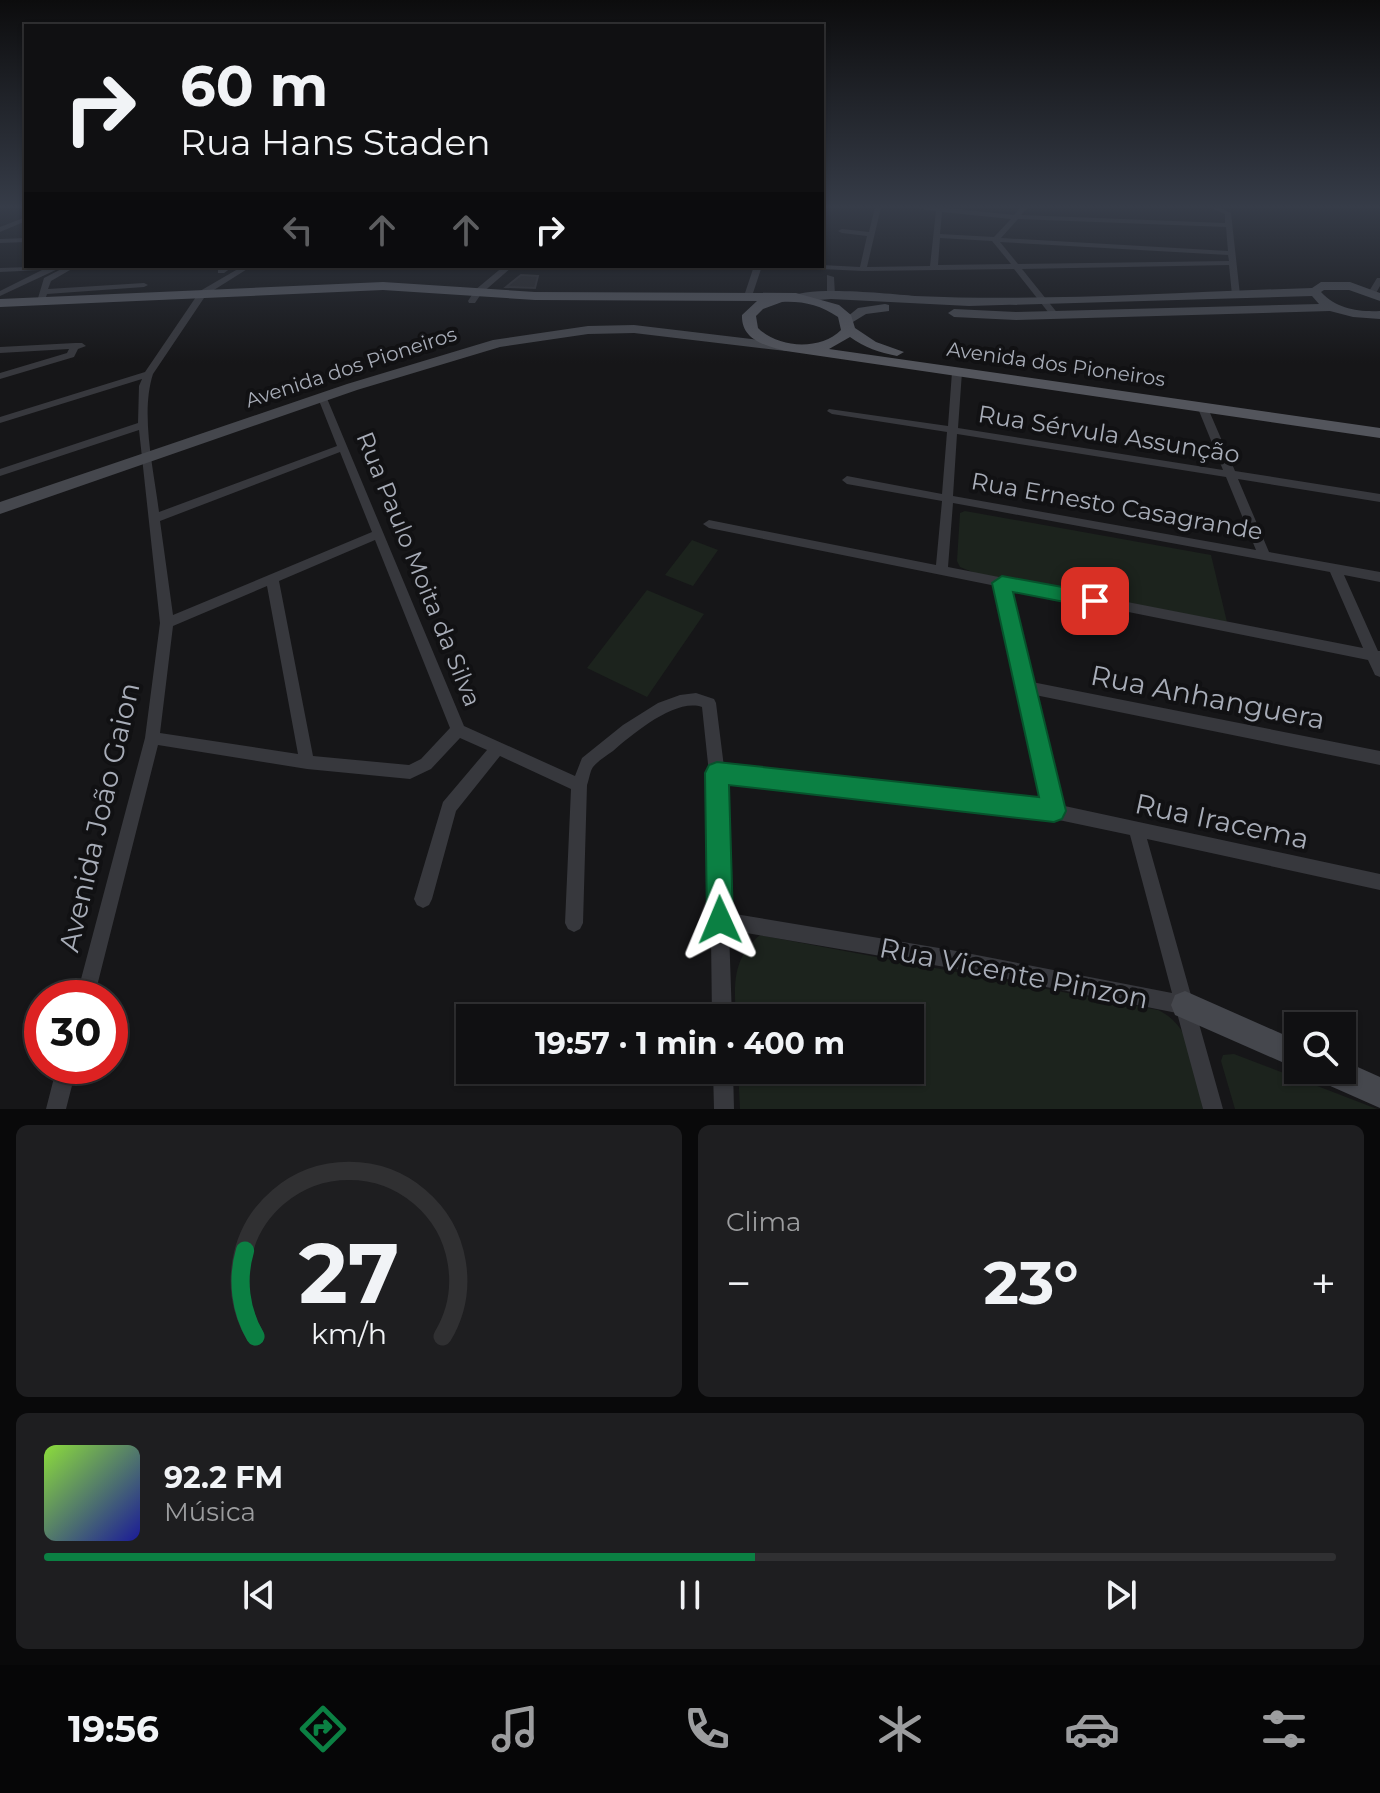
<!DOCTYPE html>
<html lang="pt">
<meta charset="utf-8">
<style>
body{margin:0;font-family:Montserrat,sans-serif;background:#1e1e20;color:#f1f3f6;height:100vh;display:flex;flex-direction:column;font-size:30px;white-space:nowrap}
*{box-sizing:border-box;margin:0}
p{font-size:26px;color:#9c9d9f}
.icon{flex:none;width:44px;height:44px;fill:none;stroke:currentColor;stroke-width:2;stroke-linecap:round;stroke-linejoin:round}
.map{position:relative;height:1109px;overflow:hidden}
.details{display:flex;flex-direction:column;gap:16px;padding:16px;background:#09090a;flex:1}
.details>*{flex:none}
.top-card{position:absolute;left:24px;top:24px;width:800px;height:244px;border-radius:0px;box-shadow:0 2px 6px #0004,0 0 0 2px #303032;background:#101012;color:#f1f3f6;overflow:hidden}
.buttons{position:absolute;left:1284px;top:1012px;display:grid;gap:16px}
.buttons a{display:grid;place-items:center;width:72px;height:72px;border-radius:0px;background:#101012;box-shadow:0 2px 6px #0004,0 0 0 2px #303032;font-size:40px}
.speed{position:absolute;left:24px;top:980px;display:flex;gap:16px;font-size:40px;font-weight:700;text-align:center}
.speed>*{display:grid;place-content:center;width:104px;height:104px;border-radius:50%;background:#101012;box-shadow:0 2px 6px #0004,0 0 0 2px #303032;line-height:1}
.speed .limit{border:12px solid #d22;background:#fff;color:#111}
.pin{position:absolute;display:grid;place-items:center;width:68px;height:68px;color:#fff;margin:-34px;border-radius:16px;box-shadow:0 4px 12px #0006}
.me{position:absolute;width:88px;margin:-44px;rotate:359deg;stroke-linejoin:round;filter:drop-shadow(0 0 6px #0008)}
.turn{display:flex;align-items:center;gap:28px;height:168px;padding:0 24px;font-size:36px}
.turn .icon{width:104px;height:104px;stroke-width:2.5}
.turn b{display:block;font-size:56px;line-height:68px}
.lanes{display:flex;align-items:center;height:76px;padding:0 24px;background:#0003;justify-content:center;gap:40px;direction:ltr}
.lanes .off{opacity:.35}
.big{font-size:60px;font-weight:700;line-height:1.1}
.details .tile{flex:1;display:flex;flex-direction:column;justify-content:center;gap:12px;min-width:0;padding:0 28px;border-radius:12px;background:#1e1e20}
.details .dial{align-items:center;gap:0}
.dial svg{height:208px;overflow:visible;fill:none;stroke:#303032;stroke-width:7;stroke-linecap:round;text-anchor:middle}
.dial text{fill:#f1f3f6;stroke:none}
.song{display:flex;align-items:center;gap:24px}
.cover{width:96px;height:96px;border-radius:12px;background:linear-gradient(135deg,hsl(90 70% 55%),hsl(240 70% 35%))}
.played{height:8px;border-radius:4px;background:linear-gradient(90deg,#0b8043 55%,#303032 55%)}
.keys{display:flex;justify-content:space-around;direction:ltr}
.heat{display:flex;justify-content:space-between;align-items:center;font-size:44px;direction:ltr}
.details .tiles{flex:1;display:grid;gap:16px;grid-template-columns:1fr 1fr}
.tile:last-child{grid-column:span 2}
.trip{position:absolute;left:456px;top:1004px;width:468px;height:80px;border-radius:0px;background:#101012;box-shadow:0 2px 6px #0004,0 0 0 2px #303032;font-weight:700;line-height:80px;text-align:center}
.dock{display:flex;height:128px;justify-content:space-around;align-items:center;background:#060607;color:#9c9d9f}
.dock .icon{width:56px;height:56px}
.dock .selected{color:#0b8043}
.dock b{font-size:36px;color:#f1f3f6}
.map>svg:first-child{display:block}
</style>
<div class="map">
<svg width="1380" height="1109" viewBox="0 0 1380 1109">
<rect width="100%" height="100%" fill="#161618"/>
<!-- green -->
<path fill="#1c231d" d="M 965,511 L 1211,555 L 1227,622 L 975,573 L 960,567 L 957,561 L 960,513 Z
M 692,540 L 718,550 L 693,586 L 665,575 Z
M 647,590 L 704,614 L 647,697 L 587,668 Z
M 760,935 L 1158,1010 C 1195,1027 1195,1073 1203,1109 L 740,1109 L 738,1070 L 910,1070 L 910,1018 L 736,1018 C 734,984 732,959 760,935 Z
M 1234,1054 L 1377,1109 L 1235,1109 L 1221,1061 L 1223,1055 Z"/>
<!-- building -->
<path fill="#29292c" stroke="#303034" stroke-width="2" d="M 521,275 L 538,276 L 535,288 L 506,287 Z"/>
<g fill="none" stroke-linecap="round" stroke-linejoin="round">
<!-- street -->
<path fill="#37383d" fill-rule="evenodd" d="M 875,207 L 881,207 L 867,267 L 930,266 L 936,211 L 910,207 L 938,207 L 1014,215 L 1021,207 L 1028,207 L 1021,215 L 1225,223 L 1225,214 L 1208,207 L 1219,207 L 1231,213 L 1240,295 L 1236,297 L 1232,295 L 1229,265 L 1022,269 L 1059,315 L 1055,318 L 1052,317 L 1014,269 L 863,271 L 800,268 L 799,266 L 822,265 L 860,267 L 867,236 L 842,233 L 838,231 L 842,229 L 869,232 ZM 942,212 L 1011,219 L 994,237 L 940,234 ZM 1018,219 L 1226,227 L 1228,251 L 1001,238 ZM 940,238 L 992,241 L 1011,264 L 938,265 ZM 1000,242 L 1228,255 L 1229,261 L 1018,264 Z
M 26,217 L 26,221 L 0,232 L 0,227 Z
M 26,238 L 26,242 L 0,243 L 0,239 Z
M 61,266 L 60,268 L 0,296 L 0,291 L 42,270 L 0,272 L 0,268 Z
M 67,266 L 77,266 L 51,281 L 48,289 L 144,283 L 148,285 L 144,287 L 47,294 L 45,300 L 39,300 L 38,298 L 44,278 Z
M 224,266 L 234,266 L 224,273 L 218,273 L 218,269 Z
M 243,266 L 252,266 L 206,295 L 153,374 C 140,414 154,471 159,512 L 337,446 L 318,398 L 323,395 L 326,396 L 464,726 L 575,776 L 582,758 L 623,725 L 658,703 L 680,695 L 696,693 L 714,699 L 716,703 L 724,767 L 1044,802 L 996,586 L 709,528 L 703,524 L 709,520 L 936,565 L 942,501 L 847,484 L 842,480 L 847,476 L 942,494 L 947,432 L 832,414 L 827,411 L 829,409 L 948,426 L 952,372 L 957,369 L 962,372 L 958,428 L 1223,470 L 1197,406 L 1202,403 L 1207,406 L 1235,471 L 1380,494 L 1380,502 L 1238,479 L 1269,552 L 1380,572 L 1380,582 L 1344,575 L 1378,651 L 1380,651 L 1380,677 L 1375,675 L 1368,660 L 1009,588 L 1032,682 L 1380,751 L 1380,765 L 1035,695 L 1060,805 L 1380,874 L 1380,890 L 1147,839 L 1223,1109 L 1203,1109 L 1177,1013 L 951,968 L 729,930 L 732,1018 L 712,1018 L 709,773 L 702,707 C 675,698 633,734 613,751 C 607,755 598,761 593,767 C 590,771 589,780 587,785 L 583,923 L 580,929 L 574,932 L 568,929 L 565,923 L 571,789 L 500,756 L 456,811 L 432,899 L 429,905 L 423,908 L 417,905 L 414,899 L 443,802 L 487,750 L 460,738 L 431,769 L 410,779 L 307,769 L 158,745 L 94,998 L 76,998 L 145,738 L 160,623 L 139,430 L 0,476 L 0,469 L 138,423 L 139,386 L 142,379 L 0,423 L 0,417 L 145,372 L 200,291 ZM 957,434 L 1226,477 L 1256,550 L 953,496 ZM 340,452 L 372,532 L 173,615 L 160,521 ZM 953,503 L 1330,572 L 1363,648 L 948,567 ZM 375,540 L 450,728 L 421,759 L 409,765 L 313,756 L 279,581 ZM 267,586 L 298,754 L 160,733 L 173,626 ZM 725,781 L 1054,819 L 1130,835 L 1172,993 L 951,950 L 729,913 Z
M 504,266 L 513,266 L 481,294 L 475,303 L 469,303 L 468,301 L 475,290 Z
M 754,266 L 762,266 L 752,296 L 748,298 L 744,296 Z
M 827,275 L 834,277 L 835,295 L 831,297 L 827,295 Z
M 1377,278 L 1380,278 L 1380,286 L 1375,295 L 1369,295 L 1368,293 Z
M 75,343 L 82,343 L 86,346 L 78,349 L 74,357 L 0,379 L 0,373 L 67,353 L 69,349 L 0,353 L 0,347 Z
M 57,1066 L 77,1066 L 66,1109 L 46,1109 Z
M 713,1070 L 733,1070 L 734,1109 L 714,1109 Z"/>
<!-- secondary -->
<path fill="#45474d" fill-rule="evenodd" d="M 1321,282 L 1350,282 L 1380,293 L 1380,301 L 1349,290 L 1324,290 L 1321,292 C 1337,309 1358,312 1380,311 L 1380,319 L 1353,317 L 1330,311 L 1016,320 L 954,317 L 948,313 L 954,309 L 1016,312 L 1319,304 L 1312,296 L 969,306 L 831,299 L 794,302 L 788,298 C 806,285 889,294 915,296 C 1046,302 1180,292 1312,288 Z
M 885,304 L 889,305 L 889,311 L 866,314 L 848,325 L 842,321 L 858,308 Z
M 634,325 L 786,343 L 793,347 L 786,351 L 634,333 L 588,334 L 500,347 L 357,390 L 0,514 L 0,502 L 347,384 L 493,340 L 588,326 Z
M 1185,991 L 1298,1041 L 1300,1070 L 1175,1015 L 1171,1005 L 1175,995 Z
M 1342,1060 L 1380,1077 L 1380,1108 L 1319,1081 L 1315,1070 L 1342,1070 Z"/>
<!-- primary -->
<path fill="#53555c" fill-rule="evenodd" d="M 383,282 L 535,292 L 796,293 L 839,305 L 851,315 L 855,328 L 876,342 L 904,352 L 897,356 C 879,352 865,348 850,337 L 829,349 L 1380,428 L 1380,438 L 786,351 C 766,346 741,340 742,315 L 757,301 L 535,300 L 383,290 L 0,307 L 0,299 ZM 782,302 C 803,301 820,305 838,317 L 841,330 C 820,351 778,348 758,328 L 756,316 L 763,309 Z"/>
</g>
<!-- sky -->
<linearGradient id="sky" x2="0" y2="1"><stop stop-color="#0c0c0d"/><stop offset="0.57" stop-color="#363c48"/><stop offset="1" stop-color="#363c48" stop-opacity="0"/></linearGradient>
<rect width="1380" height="363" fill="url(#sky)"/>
<!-- route -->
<path fill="#0b8043" stroke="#07532c" stroke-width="2" d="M 1002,576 L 1095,593 L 1101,596 L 1104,601 L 1101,606 L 1095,608 L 1013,592 L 1066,811 L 1062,819 L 1054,822 L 729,785 L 733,920 L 729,930 L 720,934 L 711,930 L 707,920 L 705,773 L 709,765 L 717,762 L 1039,797 L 992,583 Z"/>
<g text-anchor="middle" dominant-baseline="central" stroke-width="8" stroke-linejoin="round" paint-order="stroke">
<!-- far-street labels -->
<g font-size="20" fill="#a8adb8" stroke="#111113">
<text transform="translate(1056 364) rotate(8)">Avenida dos Pioneiros</text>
<text transform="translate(351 367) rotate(-18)">Avenida dos Pioneiros</text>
</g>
<!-- street labels -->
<g font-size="24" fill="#a8adb8" stroke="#111113">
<text transform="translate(1109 434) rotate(9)">Rua Sérvula Assunção</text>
<text transform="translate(1117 506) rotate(10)">Rua Ernesto Casagrande</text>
<text transform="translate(419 569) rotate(68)">Rua Paulo Moita da Silva</text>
</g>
<!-- near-street labels -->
<g font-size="28" fill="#a8adb8" stroke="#111113">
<text transform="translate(1208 697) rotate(11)">Rua Anhanguera</text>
<text transform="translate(99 817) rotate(-77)">Avenida João Gaion</text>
<text transform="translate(1222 821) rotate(12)">Rua Iracema</text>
<text transform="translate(1014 973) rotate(11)">Rua Vicente Pinzon</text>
</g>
</g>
</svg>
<div class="buttons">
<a><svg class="icon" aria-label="search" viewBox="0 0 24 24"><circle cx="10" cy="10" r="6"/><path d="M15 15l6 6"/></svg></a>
</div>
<div class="speed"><div class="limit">30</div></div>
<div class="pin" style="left:1095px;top:601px;background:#d93025"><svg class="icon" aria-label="arrive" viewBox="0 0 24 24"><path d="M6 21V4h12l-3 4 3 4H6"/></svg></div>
<svg class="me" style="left:720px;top:920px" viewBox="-20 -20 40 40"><path d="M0-17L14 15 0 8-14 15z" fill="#0b8043" stroke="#fff" stroke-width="4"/></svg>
<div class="trip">19:57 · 1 min · 400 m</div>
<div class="top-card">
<div class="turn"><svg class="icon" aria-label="right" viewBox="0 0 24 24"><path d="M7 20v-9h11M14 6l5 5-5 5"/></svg><div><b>60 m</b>Rua Hans Staden</div></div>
<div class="lanes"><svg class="icon off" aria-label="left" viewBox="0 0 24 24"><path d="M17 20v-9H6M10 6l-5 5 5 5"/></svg><svg class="icon off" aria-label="ahead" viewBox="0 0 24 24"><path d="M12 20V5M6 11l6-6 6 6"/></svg><svg class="icon off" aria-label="ahead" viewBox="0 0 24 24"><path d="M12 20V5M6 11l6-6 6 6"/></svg><svg class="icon" aria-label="right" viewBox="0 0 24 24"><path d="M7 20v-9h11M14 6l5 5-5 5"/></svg></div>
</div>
</div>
<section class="details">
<div class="tiles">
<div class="tile dial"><svg viewBox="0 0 100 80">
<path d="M14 69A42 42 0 1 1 86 69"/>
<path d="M14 69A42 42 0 0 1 10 36" stroke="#0b8043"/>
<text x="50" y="56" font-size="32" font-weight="700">27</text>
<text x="50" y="72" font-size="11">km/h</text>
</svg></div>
<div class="tile"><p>Clima</p>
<div class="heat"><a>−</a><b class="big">23°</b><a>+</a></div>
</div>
<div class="tile">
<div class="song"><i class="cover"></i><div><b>92.2 FM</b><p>Música</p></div></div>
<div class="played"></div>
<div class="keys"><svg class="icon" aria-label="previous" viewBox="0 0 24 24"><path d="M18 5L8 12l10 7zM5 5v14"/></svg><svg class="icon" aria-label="pause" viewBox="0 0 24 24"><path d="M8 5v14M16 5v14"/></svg><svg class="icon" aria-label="next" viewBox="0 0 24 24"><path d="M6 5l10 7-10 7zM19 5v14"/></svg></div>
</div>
</div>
</section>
<nav class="dock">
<b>19:56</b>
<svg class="icon selected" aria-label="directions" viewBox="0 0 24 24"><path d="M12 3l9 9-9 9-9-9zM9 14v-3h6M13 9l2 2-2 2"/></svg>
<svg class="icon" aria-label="music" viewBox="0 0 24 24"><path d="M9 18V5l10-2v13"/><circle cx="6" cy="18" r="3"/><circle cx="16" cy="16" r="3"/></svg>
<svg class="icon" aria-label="phone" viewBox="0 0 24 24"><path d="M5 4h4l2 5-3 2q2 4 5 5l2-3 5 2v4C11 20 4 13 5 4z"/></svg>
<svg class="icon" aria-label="climate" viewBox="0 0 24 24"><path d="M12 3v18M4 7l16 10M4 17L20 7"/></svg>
<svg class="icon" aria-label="car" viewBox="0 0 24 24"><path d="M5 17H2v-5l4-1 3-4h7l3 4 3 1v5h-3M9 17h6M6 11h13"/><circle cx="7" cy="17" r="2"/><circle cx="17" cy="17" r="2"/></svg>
<svg class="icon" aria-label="filters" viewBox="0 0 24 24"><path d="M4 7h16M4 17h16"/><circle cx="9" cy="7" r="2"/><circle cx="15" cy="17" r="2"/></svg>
</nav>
